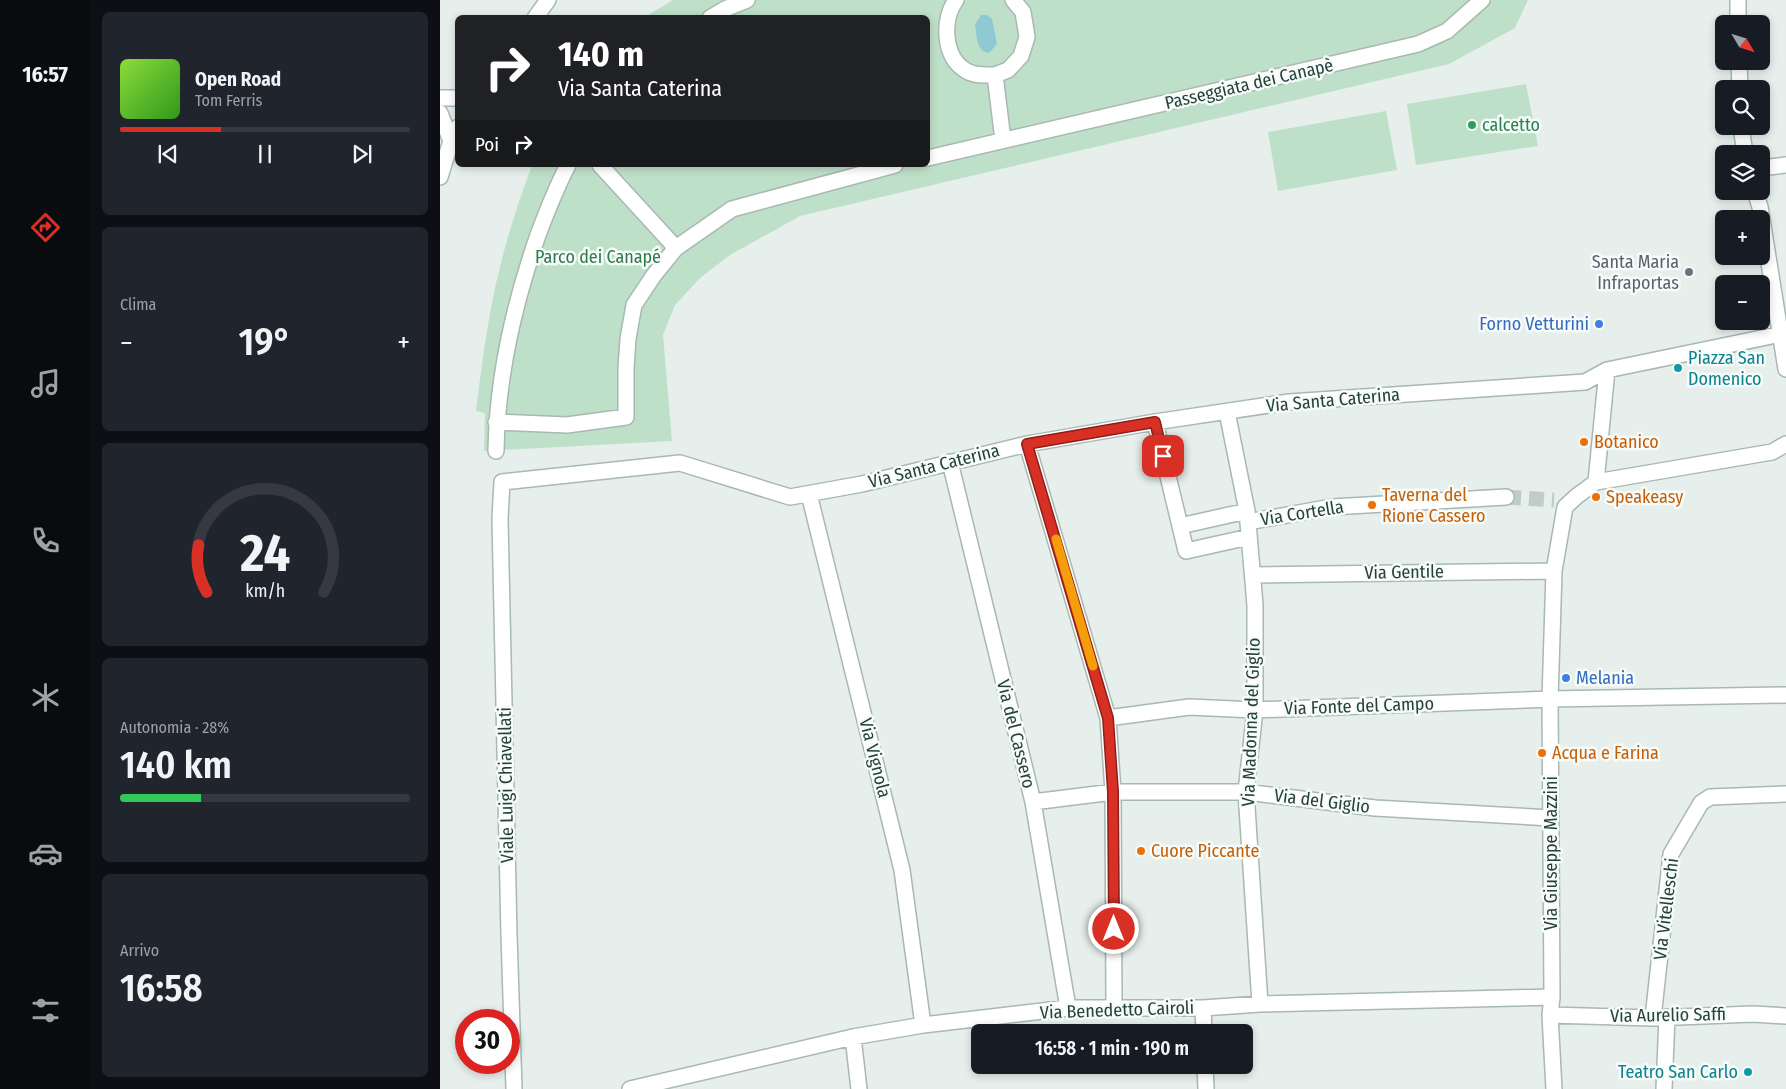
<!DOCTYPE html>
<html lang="it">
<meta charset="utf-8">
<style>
body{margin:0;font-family:"Fira Sans Condensed",sans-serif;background:#20242c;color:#f1f3f6;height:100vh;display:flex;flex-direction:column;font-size:19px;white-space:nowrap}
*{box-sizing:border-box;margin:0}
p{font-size:16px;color:#9ea1a6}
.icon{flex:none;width:28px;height:28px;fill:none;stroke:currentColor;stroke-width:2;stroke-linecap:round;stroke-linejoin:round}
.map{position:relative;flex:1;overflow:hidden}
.panel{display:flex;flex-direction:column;gap:12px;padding:12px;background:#0d0f14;width:350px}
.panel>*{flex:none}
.banner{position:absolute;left:15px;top:15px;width:475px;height:152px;border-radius:8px;box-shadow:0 2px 8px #0003;background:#202124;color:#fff;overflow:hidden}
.needle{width:32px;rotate:128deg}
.fabs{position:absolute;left:1275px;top:15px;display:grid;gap:10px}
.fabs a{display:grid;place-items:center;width:55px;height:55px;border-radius:8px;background:#171b24;box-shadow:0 2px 8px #0003;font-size:25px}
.speed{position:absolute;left:15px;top:1009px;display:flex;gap:10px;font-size:25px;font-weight:700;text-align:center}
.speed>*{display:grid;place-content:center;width:65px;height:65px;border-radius:50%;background:#171b24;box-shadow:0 2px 8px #0003;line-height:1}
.speed .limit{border:8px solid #d22;background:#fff;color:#111}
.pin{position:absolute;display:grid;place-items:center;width:42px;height:42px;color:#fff;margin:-21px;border-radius:10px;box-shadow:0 2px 8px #0006}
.me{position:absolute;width:55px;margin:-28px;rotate:0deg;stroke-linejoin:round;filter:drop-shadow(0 0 4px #0008)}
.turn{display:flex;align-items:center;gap:18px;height:105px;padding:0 20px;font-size:22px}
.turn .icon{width:65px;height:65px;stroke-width:2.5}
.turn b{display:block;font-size:35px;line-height:42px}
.then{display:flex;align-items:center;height:48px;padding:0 20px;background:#0003;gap:10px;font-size:19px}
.big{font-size:38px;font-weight:600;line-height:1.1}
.panel .widget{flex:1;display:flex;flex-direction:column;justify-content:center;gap:8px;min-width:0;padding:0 18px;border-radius:8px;background:#20242c}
.panel .dial{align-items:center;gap:0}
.dial svg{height:130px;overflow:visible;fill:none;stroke:#363941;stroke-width:7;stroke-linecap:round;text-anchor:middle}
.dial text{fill:#f1f3f6;stroke:none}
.song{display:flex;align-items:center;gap:15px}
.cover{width:60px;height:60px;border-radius:8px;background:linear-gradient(135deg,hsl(90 70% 55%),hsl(110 70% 35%))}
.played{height:5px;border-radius:2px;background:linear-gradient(90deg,#d93025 35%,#363941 35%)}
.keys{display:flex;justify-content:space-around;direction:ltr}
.heat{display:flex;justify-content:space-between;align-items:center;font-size:28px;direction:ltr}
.charge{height:8px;border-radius:4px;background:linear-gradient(90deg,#34c759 28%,#363941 0)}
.trip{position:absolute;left:531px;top:1024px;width:282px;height:50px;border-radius:8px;background:#171b24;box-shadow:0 2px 8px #0003;font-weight:600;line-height:50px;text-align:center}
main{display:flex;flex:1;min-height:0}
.menu{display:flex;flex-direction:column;width:90px;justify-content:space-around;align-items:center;background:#090b0e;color:#9ea1a6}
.menu .icon{width:35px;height:35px}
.menu .on{color:#d93025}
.menu b{font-size:22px;color:#f1f3f6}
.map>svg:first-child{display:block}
</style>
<main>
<nav class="menu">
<b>16:57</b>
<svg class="icon on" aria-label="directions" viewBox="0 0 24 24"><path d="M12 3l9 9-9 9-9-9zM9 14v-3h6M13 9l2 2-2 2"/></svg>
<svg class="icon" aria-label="music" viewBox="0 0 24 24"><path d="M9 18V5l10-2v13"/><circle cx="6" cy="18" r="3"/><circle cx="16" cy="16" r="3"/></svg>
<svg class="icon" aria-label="phone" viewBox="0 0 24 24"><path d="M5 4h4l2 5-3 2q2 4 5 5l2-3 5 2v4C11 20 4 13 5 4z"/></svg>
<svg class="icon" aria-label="climate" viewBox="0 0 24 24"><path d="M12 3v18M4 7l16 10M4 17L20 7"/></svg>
<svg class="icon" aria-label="car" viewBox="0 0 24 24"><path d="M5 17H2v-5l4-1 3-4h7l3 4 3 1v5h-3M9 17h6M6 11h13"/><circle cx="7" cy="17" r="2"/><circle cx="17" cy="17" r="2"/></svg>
<svg class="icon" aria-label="filters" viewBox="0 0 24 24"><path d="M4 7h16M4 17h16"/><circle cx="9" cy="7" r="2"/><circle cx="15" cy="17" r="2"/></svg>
</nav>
<section class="panel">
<div class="widget">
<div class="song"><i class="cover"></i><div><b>Open Road</b><p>Tom Ferris</p></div></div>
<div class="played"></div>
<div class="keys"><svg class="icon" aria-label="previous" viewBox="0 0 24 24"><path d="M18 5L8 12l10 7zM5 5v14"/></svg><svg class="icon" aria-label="pause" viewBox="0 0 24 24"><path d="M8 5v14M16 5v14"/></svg><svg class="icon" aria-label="next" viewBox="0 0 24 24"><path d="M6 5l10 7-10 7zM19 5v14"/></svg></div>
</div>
<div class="widget"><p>Clima</p>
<div class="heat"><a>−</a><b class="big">19°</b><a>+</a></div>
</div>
<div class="widget dial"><svg viewBox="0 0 100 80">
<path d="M14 69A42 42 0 1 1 86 69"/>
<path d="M14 69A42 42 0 0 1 9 40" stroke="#d93025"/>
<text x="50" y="56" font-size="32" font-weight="700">24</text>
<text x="50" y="72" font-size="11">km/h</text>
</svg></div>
<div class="widget"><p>Autonomia · 28%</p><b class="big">140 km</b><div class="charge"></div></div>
<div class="widget"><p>Arrivo</p><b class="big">16:58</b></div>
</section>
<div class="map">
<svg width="1346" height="1089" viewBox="0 0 1346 1089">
<rect width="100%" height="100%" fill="#e6efeb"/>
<!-- green -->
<path fill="#bfe0c8" d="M 233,0 L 1088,0 L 1075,28 L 1009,64 L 360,216 L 290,255 L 260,278 L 235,305 L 223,335 L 232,441 L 44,451 L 45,413 L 36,411 C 42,363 48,314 60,267 C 68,233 80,198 92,165 L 488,165 L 488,18 L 205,17 Z
M 1086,84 L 1098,146 L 976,165 L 967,104 Z
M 946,111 L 957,170 L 838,191 L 828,132 Z"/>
<!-- water -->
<path fill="#8ec9d4" d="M 541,15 L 547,15 L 552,19 L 557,44 L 549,53 C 535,51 537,35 535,24 Z"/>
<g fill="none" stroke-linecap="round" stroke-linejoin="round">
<!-- street-tunnel -->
<path stroke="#bfccc8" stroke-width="15" stroke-dasharray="15 8" stroke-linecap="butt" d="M 1066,497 L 1114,500"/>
<defs>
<path id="street" d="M 516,0 C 502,19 503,56 525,70 C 533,76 545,75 555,75
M 1298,0 L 1298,24
M 270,18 L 285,9 L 307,0
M 1299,61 L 1300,89
M 0,98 L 18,98
M 0,113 L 11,141
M 1301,126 L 1305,154
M 563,140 L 555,75 L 568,70 L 581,56 L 587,37 L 583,12 L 573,0
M 488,158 L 978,44 L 1007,31 L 1042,0
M 160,165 L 236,248
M 1321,168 L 1346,165
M 1315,191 L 1320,207 L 1346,369
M 1167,370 L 1156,482 L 1332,452 L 1346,444
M 787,412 L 807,511 L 815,605 L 815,710 L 806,792 L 820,1004
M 56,422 L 127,425 L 186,417 L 186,368 L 188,339 L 194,305 L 214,275 L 236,248 L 292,209 L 455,165
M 715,422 L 740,526
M 587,444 L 668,718 L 673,792 L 674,1008
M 56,451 C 57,378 74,304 98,235 C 107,211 116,188 128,165
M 510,462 L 593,802 L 628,1008
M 369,494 L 462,870 L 483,1025
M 807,511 L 740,526 L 746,551 L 809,537
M 808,522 L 892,507 L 1066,497
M 813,575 L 1114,571
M 668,718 L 749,707 L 815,710 L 1110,699 L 1346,695
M 593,802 L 673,792 L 806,792 L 935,808 L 1111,818
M 763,1008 L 764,1032
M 1110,1015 L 1213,1018 L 1313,1014 L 1346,1016
M 1213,1018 L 1231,854 L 1261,803 L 1270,797 L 1346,794
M 413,1037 L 419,1089
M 765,1065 L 766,1089
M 74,1089 L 69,935 L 60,519 L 62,482 L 240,463 L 350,497 L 422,484 L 587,444 L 715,422 L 849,402 L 1145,382 L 1167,370 L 1341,334
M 190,1089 L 413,1037 L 483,1025 L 628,1008 L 763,1008 L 820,1004 L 1112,997
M 1114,1089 L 1110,1015 L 1112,997 L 1110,699 L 1114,571 L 1125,507 L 1137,496 L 1156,482
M 1224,1089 L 1227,1017"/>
<path id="secondary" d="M 95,18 L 108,0
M 0,177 L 11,141 L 18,127"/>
</defs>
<!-- street casing -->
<use href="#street" stroke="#a8b8b2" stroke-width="18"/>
<!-- secondary casing -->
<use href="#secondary" stroke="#a4bbb3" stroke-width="18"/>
<!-- street -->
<use href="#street" stroke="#fff" stroke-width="15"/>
<!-- secondary -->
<use href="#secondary" stroke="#fff" stroke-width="15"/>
</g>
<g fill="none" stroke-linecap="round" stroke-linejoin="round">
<defs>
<path id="route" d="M 674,929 L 673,792 L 668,718 L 587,444 L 715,422 L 723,456"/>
</defs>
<!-- route casing -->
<use href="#route" stroke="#8d1f18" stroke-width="12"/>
<!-- route -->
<use href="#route" stroke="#d93025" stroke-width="9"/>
<!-- slow -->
<path stroke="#f59e0b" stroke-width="9" d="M 616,539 L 653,666"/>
</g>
<!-- markers -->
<circle fill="#2e9e5b" stroke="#f7fbf9" stroke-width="2" cx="1032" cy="125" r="5"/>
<circle fill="#6b7280" stroke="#f7fbf9" stroke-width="2" cx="1249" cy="272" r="5"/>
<g fill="#3f7fe0" stroke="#f7fbf9" stroke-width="2">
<circle cx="1159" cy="324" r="5"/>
<circle cx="1126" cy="678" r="5"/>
</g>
<g fill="#0f9aa8" stroke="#f7fbf9" stroke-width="2">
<circle cx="1238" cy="368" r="5"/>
<circle cx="1308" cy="1072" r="5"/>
</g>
<g fill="#e8710a" stroke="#f7fbf9" stroke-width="2">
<circle cx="1144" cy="442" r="5"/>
<circle cx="1156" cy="497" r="5"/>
<circle cx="932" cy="505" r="5"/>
<circle cx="1102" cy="753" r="5"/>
<circle cx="701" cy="851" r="5"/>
</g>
<g text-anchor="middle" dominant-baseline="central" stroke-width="5" stroke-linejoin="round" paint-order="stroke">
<!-- street labels -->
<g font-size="18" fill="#24423a" stroke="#f7fbf9">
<text transform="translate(809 84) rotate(-13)">Passeggiata dei Canapè</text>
<text transform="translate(893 400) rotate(-5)">Via Santa Caterina</text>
<text transform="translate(494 466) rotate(-14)">Via Santa Caterina</text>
<text transform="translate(862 513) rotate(-9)">Via Cortella</text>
<text transform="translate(964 572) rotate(-1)">Via Gentile</text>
<text transform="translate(919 706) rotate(-2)">Via Fonte del Campo</text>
<text transform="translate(811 722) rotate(-88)">Via Madonna del Giglio</text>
<text transform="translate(576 734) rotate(76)">Via del Cassero</text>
<text transform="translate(435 758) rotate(76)">Via Vignola</text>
<text transform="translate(66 785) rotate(-91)">Viale Luigi Chiavellati</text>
<text transform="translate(882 801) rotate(7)">Via del Giglio</text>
<text transform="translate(1111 853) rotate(-90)">Via Giuseppe Mazzini</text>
<text transform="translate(1226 909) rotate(-83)">Via Vitelleschi</text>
<text transform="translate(677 1010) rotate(-2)">Via Benedetto Cairoli</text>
<text transform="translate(1228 1015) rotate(-1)">Via Aurelio Saffi</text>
</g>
<!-- leisure labels -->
<g font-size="18" fill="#27864d" stroke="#f7fbf9" text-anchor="start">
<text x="1042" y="125">calcetto</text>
</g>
<!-- park labels -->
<g font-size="18" fill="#2d7a4b" stroke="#f7fbf9">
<text x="158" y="257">Parco dei Canapé</text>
</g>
<!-- worship labels -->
<g font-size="18" fill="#5b616d" stroke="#f7fbf9" text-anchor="end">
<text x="1239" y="262">Santa Maria<tspan x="1239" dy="21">Infraportas</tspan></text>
</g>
<!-- shop labels -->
<g font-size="18" fill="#366cbe" stroke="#f7fbf9" text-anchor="end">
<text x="1149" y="324">Forno Vetturini</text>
<text x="1136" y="678" text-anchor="start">Melania</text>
</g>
<!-- culture labels -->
<g font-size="18" fill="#0d838f" stroke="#f7fbf9" text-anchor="start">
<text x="1248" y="358">Piazza San<tspan x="1248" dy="21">Domenico</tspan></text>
<text x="1298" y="1072" text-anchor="end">Teatro San Carlo</text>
</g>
<!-- food labels -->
<g font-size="18" fill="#c56008" stroke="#f7fbf9" text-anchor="start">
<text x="1154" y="442">Botanico</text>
<text x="942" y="495">Taverna del<tspan x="942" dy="21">Rione Cassero</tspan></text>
<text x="1166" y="497">Speakeasy</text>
<text x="1112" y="753">Acqua e Farina</text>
<text x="711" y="851">Cuore Piccante</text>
</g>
</g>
</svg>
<div class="fabs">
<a><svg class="needle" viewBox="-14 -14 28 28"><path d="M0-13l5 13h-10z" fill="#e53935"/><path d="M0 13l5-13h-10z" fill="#9ea1a6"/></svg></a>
<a><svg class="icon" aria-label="search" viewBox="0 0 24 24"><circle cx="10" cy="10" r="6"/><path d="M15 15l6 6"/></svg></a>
<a><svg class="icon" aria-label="layers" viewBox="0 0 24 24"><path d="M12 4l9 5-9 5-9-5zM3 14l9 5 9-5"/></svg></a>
<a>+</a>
<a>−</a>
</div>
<div class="speed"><div class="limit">30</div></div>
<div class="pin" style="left:723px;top:456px;background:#d93025"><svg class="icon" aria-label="arrive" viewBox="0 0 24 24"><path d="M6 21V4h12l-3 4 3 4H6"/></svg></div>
<svg class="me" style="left:674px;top:929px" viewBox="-20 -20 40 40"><circle r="17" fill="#d93025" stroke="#fff" stroke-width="3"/><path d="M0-11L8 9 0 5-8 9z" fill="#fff"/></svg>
<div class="trip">16:58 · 1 min · 190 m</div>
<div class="banner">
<div class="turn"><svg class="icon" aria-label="right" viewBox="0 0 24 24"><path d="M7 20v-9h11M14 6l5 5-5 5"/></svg><div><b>140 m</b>Via Santa Caterina</div></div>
<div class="then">Poi<svg class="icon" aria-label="right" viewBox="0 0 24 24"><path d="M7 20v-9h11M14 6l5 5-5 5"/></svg></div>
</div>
</div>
</main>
